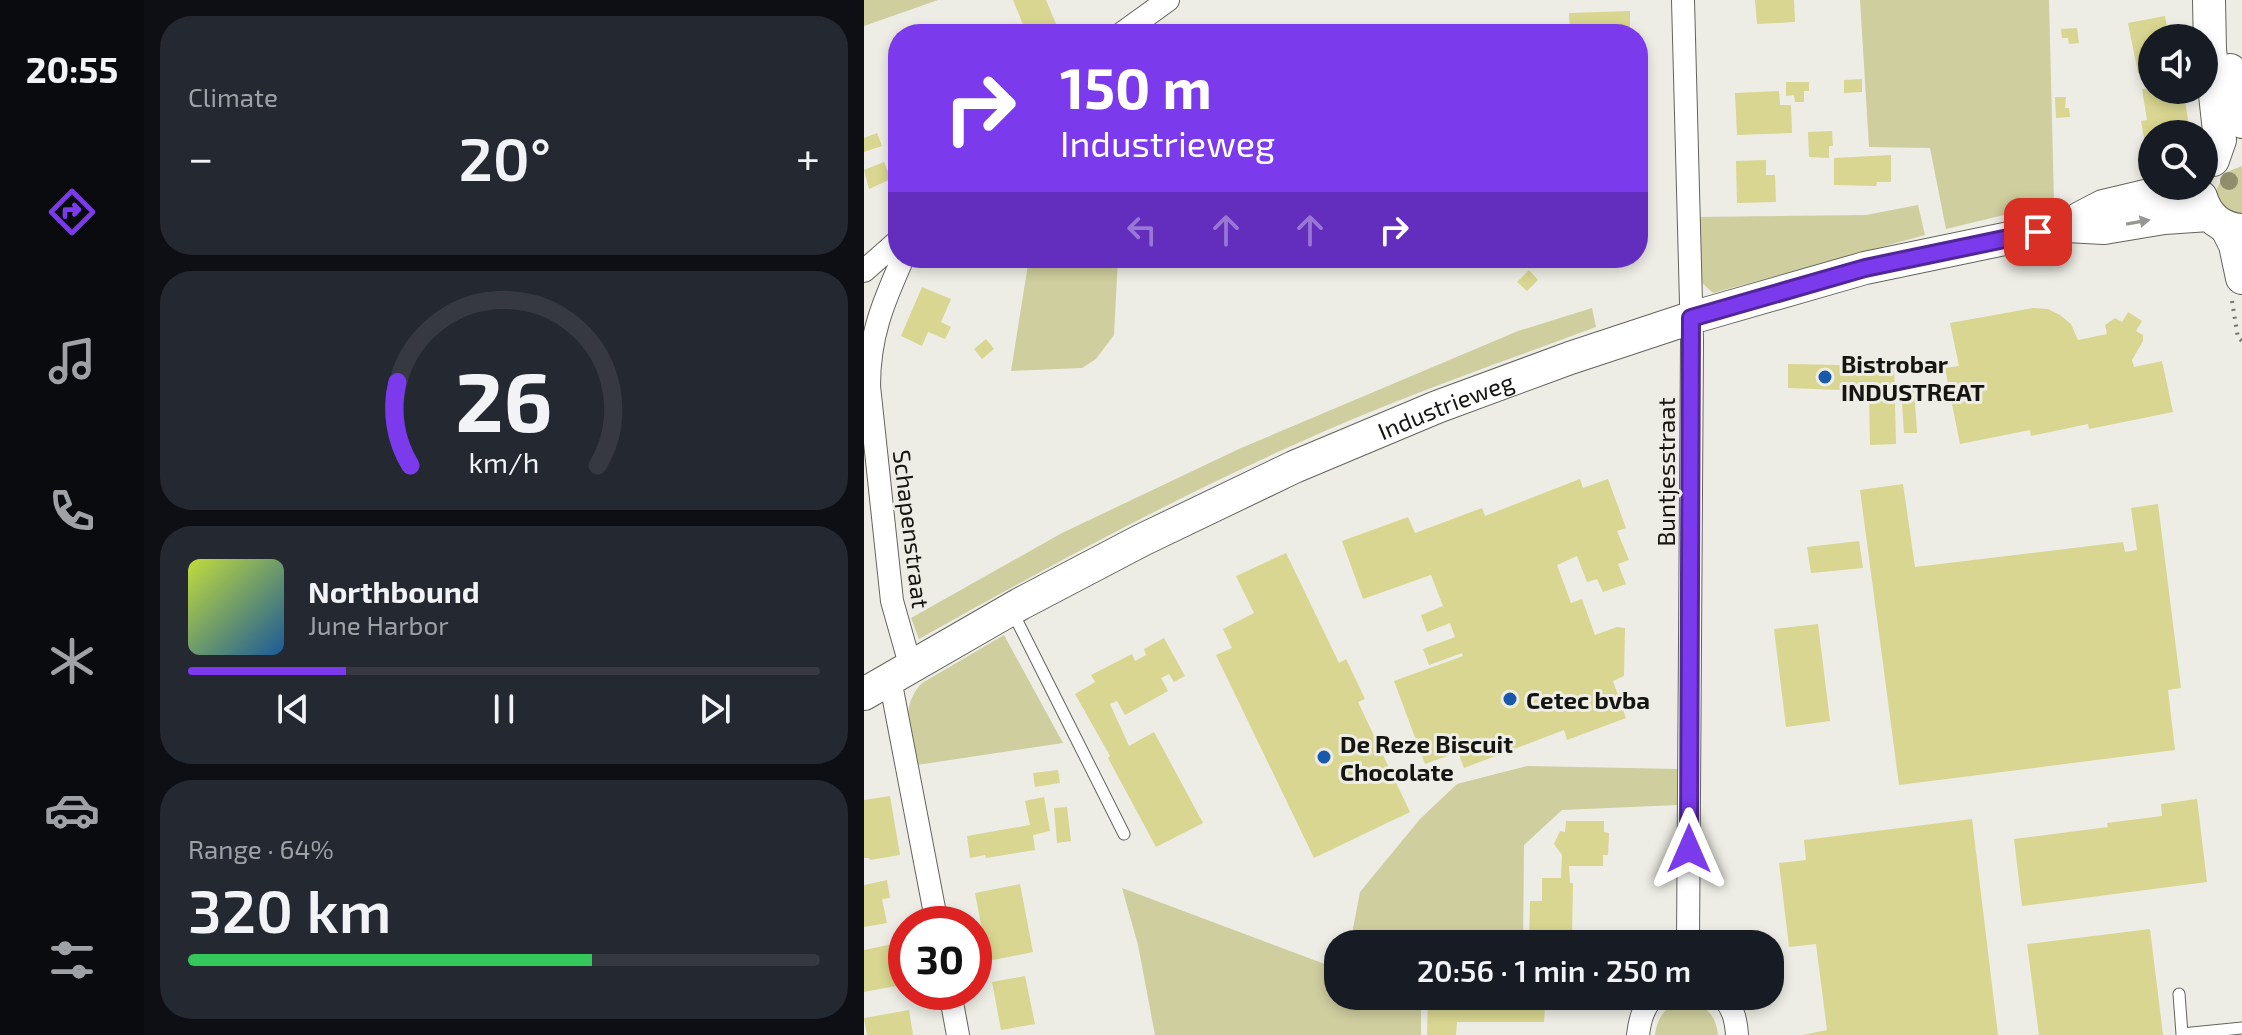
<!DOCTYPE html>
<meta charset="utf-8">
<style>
body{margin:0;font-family:"Exo 2",sans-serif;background:#242831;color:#f1f3f6;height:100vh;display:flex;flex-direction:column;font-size:30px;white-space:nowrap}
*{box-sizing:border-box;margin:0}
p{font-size:26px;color:#9ea1a6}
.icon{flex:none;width:44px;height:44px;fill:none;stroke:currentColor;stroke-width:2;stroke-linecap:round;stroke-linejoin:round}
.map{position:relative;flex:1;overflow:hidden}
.drawer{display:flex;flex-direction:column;gap:16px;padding:16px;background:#0d0f14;width:720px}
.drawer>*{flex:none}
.top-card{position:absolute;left:24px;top:24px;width:760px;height:244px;border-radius:32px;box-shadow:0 4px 12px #0003;background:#7c3aed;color:#fff;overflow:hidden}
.fabs{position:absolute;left:1274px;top:24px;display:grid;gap:16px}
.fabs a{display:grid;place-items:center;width:80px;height:80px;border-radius:50%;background:#171b24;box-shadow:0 4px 12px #0003;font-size:40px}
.speed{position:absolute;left:24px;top:906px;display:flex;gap:16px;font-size:40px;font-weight:700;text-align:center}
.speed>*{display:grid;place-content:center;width:104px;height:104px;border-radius:50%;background:#171b24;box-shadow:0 4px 12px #0003;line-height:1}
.speed .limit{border:12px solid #d22;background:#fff;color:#111}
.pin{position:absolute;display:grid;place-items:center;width:68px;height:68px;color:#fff;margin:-34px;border-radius:16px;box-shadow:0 4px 12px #0006}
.me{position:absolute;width:88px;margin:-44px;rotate:0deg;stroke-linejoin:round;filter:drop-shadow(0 0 6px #0008)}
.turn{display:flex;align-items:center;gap:28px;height:168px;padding:0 40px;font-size:36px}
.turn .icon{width:104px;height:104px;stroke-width:2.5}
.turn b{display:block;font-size:56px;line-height:68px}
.lanes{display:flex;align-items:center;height:76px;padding:0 40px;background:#0003;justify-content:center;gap:40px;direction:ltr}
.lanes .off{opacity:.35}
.big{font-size:60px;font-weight:600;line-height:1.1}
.drawer .tile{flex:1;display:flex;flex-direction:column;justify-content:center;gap:12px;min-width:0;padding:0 28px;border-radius:32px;background:#242831}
.drawer .dial{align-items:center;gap:0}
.dial svg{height:208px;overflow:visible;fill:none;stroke:#363941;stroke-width:7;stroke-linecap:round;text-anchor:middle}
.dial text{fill:#f1f3f6;stroke:none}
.song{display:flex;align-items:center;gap:24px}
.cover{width:96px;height:96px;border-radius:12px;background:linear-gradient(135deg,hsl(70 70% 55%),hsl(210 70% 35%))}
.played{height:8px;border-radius:4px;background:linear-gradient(90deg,#7c3aed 25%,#363941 25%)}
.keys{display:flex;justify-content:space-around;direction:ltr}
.heat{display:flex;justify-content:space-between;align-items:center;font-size:44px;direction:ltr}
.charge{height:12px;border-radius:6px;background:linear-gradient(90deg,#34c759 64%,#363941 0)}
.trip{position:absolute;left:460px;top:930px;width:460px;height:80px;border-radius:32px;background:#171b24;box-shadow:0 4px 12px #0003;font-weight:600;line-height:80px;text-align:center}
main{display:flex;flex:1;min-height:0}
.tab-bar{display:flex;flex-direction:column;width:144px;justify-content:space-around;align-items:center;background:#090b0e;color:#9ea1a6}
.tab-bar .icon{width:56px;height:56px}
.tab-bar .active{color:#7c3aed}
.tab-bar b{font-size:36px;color:#f1f3f6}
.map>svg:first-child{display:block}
</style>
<main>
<nav class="tab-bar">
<b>20:55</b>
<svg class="icon active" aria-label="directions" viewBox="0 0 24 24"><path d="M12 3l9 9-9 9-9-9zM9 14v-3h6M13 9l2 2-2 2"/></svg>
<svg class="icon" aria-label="music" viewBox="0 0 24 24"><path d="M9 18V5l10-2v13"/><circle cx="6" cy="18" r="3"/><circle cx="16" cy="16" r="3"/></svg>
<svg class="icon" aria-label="phone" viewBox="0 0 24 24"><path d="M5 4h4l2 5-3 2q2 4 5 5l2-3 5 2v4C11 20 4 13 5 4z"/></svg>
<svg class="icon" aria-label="climate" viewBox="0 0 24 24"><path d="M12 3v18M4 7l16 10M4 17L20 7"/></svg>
<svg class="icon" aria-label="car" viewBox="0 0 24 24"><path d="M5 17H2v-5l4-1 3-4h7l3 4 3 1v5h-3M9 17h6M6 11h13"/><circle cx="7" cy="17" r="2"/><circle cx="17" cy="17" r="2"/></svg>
<svg class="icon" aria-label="filters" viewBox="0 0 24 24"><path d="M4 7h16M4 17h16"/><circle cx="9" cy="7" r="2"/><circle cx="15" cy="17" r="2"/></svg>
</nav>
<section class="drawer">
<div class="tile"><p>Climate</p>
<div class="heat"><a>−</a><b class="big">20°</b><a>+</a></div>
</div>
<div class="tile dial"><svg viewBox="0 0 100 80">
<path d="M14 69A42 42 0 1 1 86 69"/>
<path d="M14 69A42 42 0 0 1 9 37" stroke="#7c3aed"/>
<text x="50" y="56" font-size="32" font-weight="700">26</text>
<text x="50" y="72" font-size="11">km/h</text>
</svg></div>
<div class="tile">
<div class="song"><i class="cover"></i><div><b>Northbound</b><p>June Harbor</p></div></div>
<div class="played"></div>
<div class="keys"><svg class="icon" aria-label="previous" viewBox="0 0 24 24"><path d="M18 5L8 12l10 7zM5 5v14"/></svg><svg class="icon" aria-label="pause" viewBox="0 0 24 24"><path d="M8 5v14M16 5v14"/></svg><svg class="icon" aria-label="next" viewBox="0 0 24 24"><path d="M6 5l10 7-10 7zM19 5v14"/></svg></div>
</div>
<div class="tile"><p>Range · 64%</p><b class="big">320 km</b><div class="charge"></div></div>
</section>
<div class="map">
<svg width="1378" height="1035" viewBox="0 0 1378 1035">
<rect width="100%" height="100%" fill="#edede5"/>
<!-- green -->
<path fill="#cfce9e" d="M 0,0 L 74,0 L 0,26 Z
M 996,0 L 1185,0 L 1190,203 L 1082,229 L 1066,148 L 1005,147 Z
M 1378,166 L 1378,215 C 1364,213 1355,205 1352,191 L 1360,173 Z
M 1054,205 L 1061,235 L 849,293 L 837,282 L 831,217 L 1002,215 Z
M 165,258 L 254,258 L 250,335 L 232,359 L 218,368 L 147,371 Z
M 728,308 L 732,327 C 660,354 588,379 516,408 C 357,472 205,555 55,639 L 47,618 L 198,533 L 377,448 L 654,331 Z
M 140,635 L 199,743 L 53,765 C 47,734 34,708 58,683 Z
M 663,766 L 814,769 L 813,805 L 698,810 L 660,845 L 659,944 L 486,944 L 496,892 L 556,819 L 593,784 Z
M 258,888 L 474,969 L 474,996 L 557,996 L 557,1035 L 291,1035 L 274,945 Z
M 820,1002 C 841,1004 852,1014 854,1035 L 791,1035 C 793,1017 802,1005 820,1002 Z"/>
<!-- building -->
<path fill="#d8d690" d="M 149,0 L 182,0 L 195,31 L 188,34 L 163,34 Z
M 891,0 L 930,0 L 931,22 L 893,24 Z
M 766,11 L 766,34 L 706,34 L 705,13 Z
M 1301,16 L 1305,38 L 1288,38 L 1288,69 L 1274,73 L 1264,23 Z
M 1213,28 L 1215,43 L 1205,44 L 1204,38 L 1198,38 L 1197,29 Z
M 998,79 L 998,92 L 980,93 L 980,80 Z
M 922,82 L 945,82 L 945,91 L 940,91 L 940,102 L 931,102 L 930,95 L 922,96 Z
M 1288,88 L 1288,90 L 1319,90 L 1325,125 L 1301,129 L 1301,134 L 1288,134 L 1288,137 L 1280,138 L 1277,121 L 1283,120 L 1278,89 Z
M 915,91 L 916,105 L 927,105 L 928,133 L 873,135 L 871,93 Z
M 1191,97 L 1202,97 L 1201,108 L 1205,108 L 1206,117 L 1192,118 Z
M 968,131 L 969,146 L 965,146 L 965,158 L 945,157 L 944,132 Z
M 13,133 L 18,146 L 0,152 L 0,138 Z
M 1027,155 L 1027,182 L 1013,182 L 1012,186 L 970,185 L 970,158 Z
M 902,160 L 902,175 L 911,175 L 912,202 L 873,203 L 872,161 Z
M 20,162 L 27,179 L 5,189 L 0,170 Z
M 665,270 L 674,280 L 663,291 L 653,282 Z
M 58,287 L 87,299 L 77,322 L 87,327 L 81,339 L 64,332 L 58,346 L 37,336 Z
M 1169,308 L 1184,309 L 1196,315 L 1207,324 L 1214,340 L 1243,334 L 1241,325 L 1251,318 L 1258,322 L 1264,312 L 1278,321 L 1272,331 L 1279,335 L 1279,341 L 1268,360 L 1270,367 L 1298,361 L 1309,412 L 1225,429 L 1224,424 L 1167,436 L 1166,430 L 1096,444 L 1088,404 L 1102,401 L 1100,390 L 1086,393 L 1081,368 L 1095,366 L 1086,323 Z
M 122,339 L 130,349 L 118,359 L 110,349 Z
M 978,354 L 999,354 L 999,359 L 1015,358 L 1015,363 L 1030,362 L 1032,444 L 1006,445 L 1005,391 L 924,388 L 924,364 L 978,365 Z
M 1050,388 L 1053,433 L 1040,433 L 1037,389 Z
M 716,479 L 719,488 L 744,479 L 762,528 L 753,531 L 765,560 L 754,564 L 762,584 L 739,592 L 733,579 L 723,582 L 713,556 L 693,565 L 707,603 L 718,599 L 731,635 L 753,627 L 761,628 L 760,676 L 749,681 L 762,718 L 703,740 L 700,730 L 600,768 L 594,752 L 561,764 L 530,681 L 599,656 L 598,653 L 565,665 L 559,649 L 591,637 L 586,623 L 563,632 L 557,615 L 579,606 L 567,575 L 499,599 L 478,541 L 544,517 L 551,533 L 618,508 L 621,516 Z
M 1039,484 L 1051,567 L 1259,542 L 1261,552 L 1273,550 L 1267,508 L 1294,504 L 1317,688 L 1304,690 L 1311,750 L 1035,785 L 996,490 Z
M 995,541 L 999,568 L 947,573 L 943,547 Z
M 422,553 L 475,663 L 482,659 L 501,699 L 494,702 L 546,812 L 450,858 L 352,655 L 368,648 L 359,629 L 390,613 L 372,576 Z
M 954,624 L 966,721 L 922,727 L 910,629 Z
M 300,638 L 321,676 L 310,682 L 305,674 L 297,678 L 304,691 L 261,715 L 253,701 L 246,704 L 265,746 L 290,732 L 339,823 L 292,847 L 244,758 L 246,756 L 211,694 L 231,682 L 227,675 L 268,654 L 271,661 L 282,655 L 280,649 Z
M 194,770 L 196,783 L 171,787 L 169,773 Z
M 26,796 L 36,855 L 6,860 L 5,858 L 0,858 L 0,800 Z
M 180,797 L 186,831 L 169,835 L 171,850 L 122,858 L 121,855 L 106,858 L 103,836 L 166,825 L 161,801 Z
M 1333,799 L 1343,882 L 1158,906 L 1150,839 L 1244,827 L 1243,823 L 1298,816 L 1297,804 Z
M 203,807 L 207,841 L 193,843 L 190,808 Z
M 1108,819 L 1134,1035 L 938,1035 L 963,1030 L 952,944 L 925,947 L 915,863 L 942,860 L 940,840 Z
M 702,821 L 740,821 L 740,832 L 745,833 L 744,855 L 739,855 L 739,866 L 705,866 L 706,883 L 709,883 L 708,936 L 682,935 L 682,944 L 665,944 L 666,901 L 678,901 L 678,878 L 697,878 L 698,855 L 690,844 L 696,831 L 701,832 Z
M 23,880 L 26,898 L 18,899 L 23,923 L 0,927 L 0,885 Z
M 156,884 L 169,952 L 124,961 L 111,893 Z
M 1286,929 L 1299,1035 L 1175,1035 L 1163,944 Z
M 34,943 L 42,984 L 0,992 L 0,950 Z
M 161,976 L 171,1024 L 137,1030 L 128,982 Z
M 564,996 L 711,996 L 711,1006 L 681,1005 L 680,1022 L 593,1022 L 592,1035 L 563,1035 Z
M 45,1010 L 49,1035 L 3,1035 L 0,1018 Z"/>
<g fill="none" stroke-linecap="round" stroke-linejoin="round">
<defs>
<path id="lane" d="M 149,613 L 260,834
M 1315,994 L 1318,1034 L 1378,1028"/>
<path id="street" d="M 819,0 L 828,341 L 824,944
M 257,34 L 304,0
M 39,258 C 19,303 5,336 5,386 L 28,601 L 47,668
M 0,271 L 34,241
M 26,679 L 73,924
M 86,992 L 94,1035
M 858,996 C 869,1008 872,1019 873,1035
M 774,1035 C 776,1019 779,1008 790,996"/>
<g id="secondary">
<path d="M 1345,0 L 1346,50 L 1356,140 L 1349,160"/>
<path d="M 1366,70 L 1378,122"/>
<path d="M 1337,197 C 1343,217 1357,229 1378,230"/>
<path d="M 1216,218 L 1239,206 L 1323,186"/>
<path d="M 1362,227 L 1371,245 L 1378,278"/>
<path id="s1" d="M 0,694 L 156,604 L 278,540 L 430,467 L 573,407 L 706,358 L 827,318 L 1001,268 L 1203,226 L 1240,228 L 1300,218 L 1345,215"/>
</g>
</defs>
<!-- lane casing -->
<use href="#lane" stroke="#64645d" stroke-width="13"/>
<!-- street casing -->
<use href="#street" stroke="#64645d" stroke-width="24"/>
<!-- secondary casing -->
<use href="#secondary" stroke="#64645d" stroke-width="34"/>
<!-- path -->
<path stroke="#777772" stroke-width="4" stroke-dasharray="2 6" stroke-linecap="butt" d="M 1368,301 L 1374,338 L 1378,341"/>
<!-- lane -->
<use href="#lane" stroke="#fff" stroke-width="11"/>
<!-- street -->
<use href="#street" stroke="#fff" stroke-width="22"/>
<!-- secondary -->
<use href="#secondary" stroke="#fff" stroke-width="32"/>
</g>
<!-- trees -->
<circle fill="#908e6d" cx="1365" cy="181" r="9"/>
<!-- one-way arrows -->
<defs><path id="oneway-solid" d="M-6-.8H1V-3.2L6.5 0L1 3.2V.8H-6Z" transform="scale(2)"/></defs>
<use fill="#969694" href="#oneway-solid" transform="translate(1274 222) rotate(-10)"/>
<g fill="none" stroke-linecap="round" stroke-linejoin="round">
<defs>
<path id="route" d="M 825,849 L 827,318 L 1001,268 L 1174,232"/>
</defs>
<!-- route casing -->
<use href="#route" stroke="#51269a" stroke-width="20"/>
<!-- route -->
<use href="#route" stroke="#7c3aed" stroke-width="14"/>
</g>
<!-- markers -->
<g fill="#1a59aa" stroke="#edede5" stroke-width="3">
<circle cx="961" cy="377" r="8"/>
<circle cx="646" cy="699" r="8"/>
<circle cx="460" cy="757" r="8"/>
</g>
<g text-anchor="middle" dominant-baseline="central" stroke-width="6" stroke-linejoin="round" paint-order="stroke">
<!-- poi labels -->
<g font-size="24" font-weight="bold" fill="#151512" stroke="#edede5" text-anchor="start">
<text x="977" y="363">Bistrobar<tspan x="977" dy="28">INDUSTREAT</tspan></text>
<text x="662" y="699">Cetec bvba</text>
<text x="476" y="743">De Reze Biscuit<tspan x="476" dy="28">Chocolate</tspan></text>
</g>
<!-- street labels -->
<g font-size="24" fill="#151512" stroke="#edede5">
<text stroke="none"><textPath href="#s1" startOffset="650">Industrieweg</textPath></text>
<text transform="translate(801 472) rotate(-90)">Buntjesstraat</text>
<text transform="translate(48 529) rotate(83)">Schapenstraat</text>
</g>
</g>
</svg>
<div class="fabs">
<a><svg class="icon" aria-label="sound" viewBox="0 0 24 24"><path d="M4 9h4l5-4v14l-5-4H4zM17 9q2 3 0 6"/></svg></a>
<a><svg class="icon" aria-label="search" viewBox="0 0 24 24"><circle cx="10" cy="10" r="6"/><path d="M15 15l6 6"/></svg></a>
</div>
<div class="speed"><div class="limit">30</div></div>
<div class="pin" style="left:1174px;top:232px;background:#d93025"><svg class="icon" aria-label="arrive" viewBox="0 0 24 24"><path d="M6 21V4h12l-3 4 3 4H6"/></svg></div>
<svg class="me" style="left:825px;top:849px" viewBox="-20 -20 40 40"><path d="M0-17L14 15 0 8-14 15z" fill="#7c3aed" stroke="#fff" stroke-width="4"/></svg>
<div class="trip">20:56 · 1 min · 250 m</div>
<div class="top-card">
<div class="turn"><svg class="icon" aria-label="right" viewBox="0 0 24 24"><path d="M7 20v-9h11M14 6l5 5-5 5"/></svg><div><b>150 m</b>Industrieweg</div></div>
<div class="lanes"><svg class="icon off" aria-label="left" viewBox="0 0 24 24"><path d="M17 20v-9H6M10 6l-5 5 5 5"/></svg><svg class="icon off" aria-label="ahead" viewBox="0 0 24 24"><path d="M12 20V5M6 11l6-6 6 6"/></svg><svg class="icon off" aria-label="ahead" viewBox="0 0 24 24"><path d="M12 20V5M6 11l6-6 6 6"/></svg><svg class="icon" aria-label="right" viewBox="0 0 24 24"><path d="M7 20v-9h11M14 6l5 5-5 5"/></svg></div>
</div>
</div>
</main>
